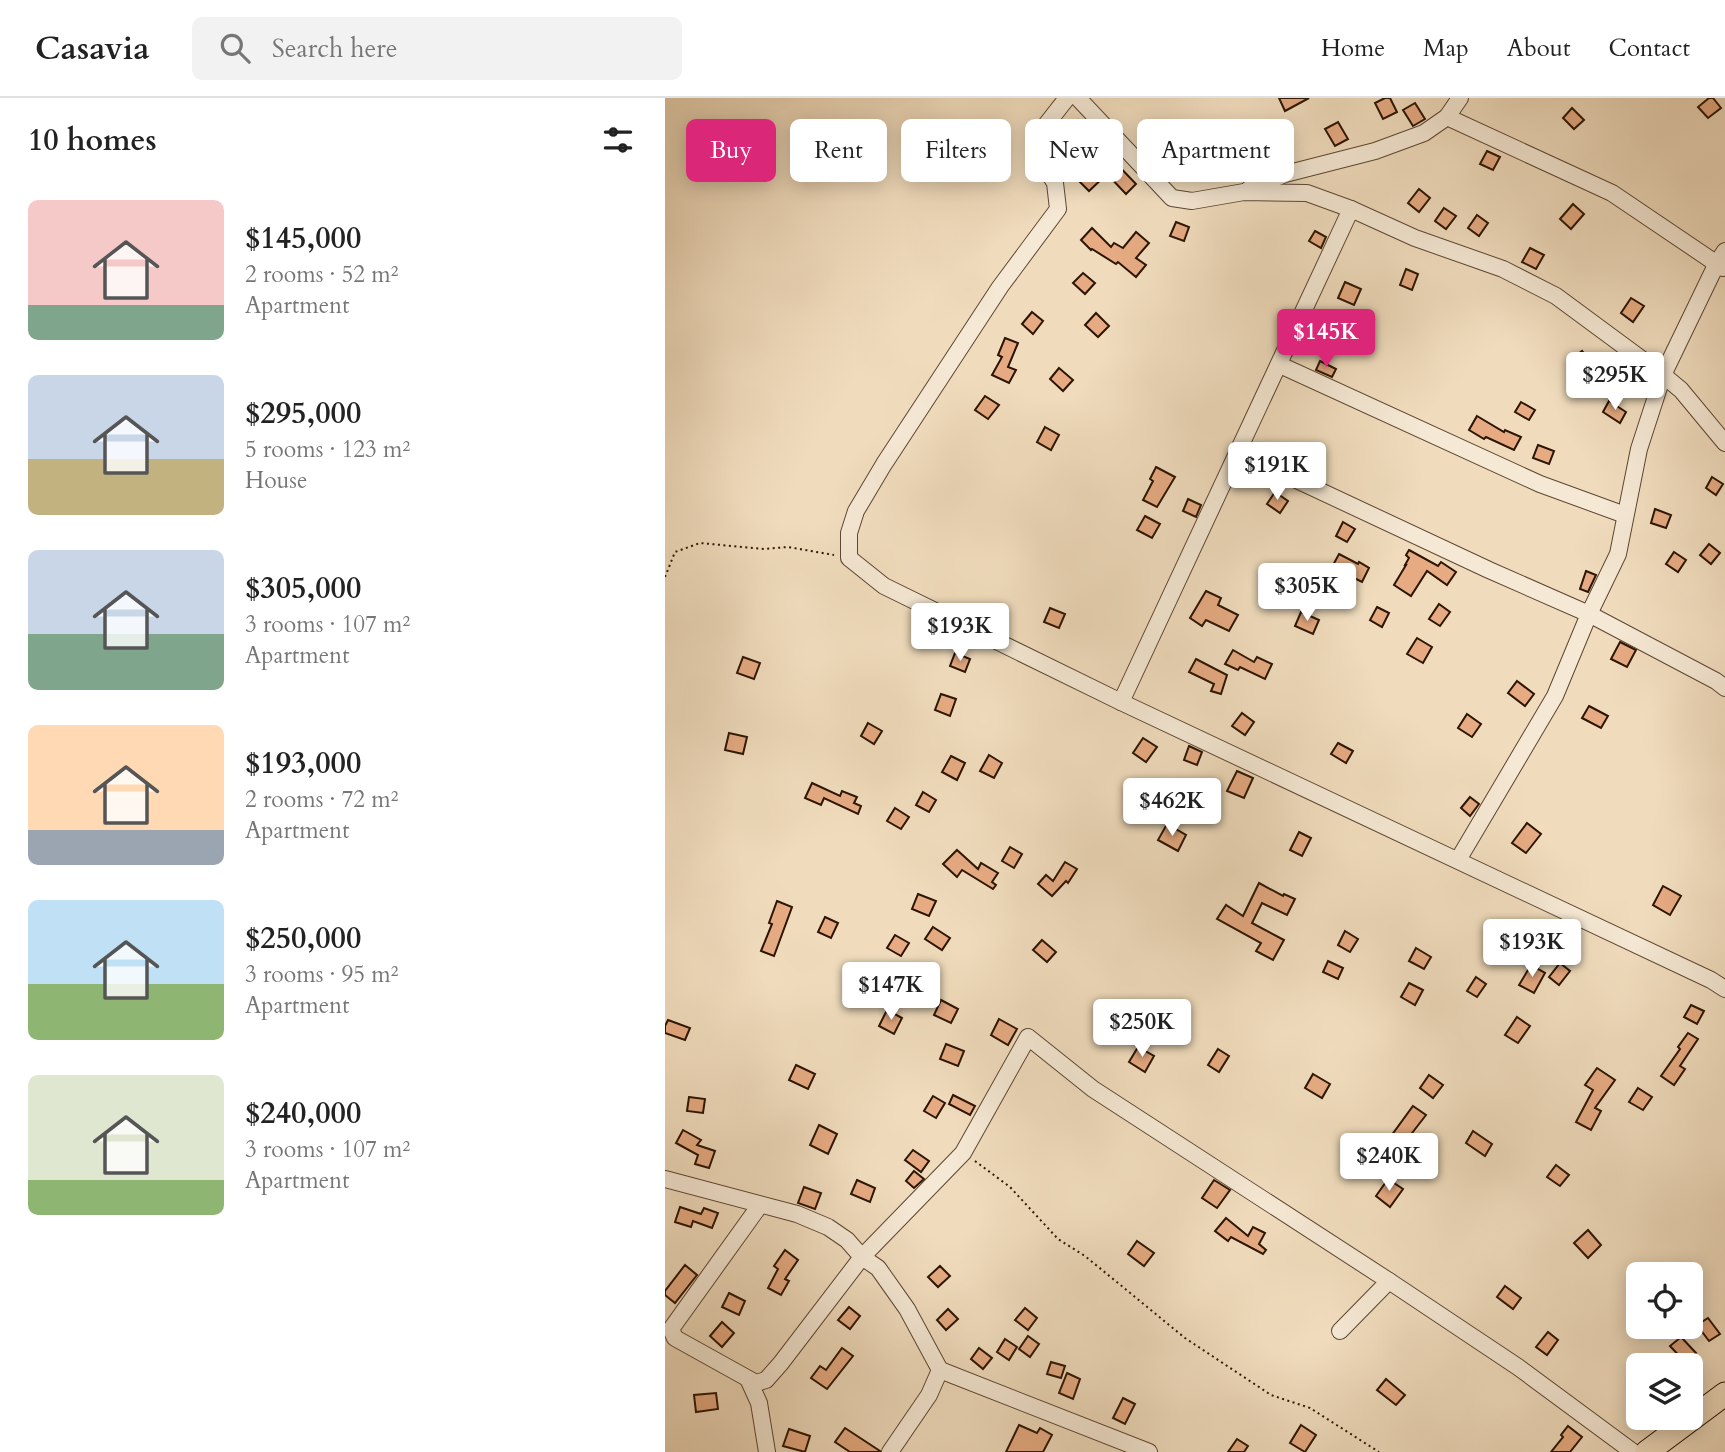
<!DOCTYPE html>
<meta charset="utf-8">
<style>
body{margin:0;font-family:Cardo,serif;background:#f2f2f2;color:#222;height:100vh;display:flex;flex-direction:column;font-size:26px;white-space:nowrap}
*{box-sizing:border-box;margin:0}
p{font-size:23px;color:#767676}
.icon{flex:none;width:38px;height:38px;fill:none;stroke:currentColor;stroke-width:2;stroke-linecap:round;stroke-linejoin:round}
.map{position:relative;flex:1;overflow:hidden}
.details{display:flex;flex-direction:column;background:#fff;width:665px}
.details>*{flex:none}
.top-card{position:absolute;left:21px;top:21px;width:665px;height:63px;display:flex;gap:14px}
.buttons{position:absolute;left:961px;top:1164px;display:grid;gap:14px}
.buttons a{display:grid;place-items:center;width:77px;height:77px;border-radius:10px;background:#fff;box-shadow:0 4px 18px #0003;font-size:35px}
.price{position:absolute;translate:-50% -60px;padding:0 16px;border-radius:7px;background:#fff;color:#222;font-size:23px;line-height:46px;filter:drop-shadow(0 2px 4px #0008)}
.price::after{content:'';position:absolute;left:50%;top:42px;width:21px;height:16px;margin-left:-10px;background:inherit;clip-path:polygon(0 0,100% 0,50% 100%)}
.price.on{background:#db2777;color:#fff}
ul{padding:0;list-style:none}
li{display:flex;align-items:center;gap:21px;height:175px;padding:0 28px}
li span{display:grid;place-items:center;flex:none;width:196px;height:140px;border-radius:10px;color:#555}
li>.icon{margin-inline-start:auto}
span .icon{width:84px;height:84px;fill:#fffc;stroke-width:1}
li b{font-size:30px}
h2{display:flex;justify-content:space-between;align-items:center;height:84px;padding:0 28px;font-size:30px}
.chip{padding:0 24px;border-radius:10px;background:#fff;box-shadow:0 4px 18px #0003;font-size:24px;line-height:63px}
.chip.on{background:#db2777;color:#fff}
header{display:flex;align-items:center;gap:42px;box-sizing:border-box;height:98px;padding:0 35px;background:#fff;border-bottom:2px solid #e0e0e0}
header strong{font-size:33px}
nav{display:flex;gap:38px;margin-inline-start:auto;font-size:24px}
.search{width:490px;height:63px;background:#f2f2f2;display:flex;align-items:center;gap:18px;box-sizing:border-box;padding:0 24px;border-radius:10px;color:#767676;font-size:26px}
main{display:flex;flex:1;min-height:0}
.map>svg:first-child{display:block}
</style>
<header>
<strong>Casavia</strong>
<div class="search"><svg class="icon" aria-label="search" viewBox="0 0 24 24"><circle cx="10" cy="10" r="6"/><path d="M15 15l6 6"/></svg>Search here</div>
<nav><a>Home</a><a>Map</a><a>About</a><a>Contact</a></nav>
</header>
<main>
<section class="details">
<h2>10 homes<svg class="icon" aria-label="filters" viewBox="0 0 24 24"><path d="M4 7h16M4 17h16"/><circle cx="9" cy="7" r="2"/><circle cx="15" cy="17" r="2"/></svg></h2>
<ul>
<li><span style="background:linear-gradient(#f6c9c9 75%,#7fa58c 0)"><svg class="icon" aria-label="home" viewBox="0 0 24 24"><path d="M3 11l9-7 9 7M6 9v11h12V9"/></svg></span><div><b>$145,000</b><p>2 rooms · 52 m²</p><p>Apartment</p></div></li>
<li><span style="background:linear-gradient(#c9d6e8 60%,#c2b280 0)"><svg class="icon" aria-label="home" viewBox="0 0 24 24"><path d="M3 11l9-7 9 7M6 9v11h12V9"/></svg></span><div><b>$295,000</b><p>5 rooms · 123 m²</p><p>House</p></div></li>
<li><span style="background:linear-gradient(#c9d6e8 60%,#7fa58c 0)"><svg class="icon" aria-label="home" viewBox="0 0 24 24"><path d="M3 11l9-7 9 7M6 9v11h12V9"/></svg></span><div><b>$305,000</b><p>3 rooms · 107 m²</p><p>Apartment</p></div></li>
<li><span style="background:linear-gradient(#ffd9b3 75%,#9aa5b1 0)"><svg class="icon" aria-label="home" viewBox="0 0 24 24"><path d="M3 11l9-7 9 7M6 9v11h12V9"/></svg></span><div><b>$193,000</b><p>2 rooms · 72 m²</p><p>Apartment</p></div></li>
<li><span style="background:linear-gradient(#bfe0f5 60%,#8fb573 0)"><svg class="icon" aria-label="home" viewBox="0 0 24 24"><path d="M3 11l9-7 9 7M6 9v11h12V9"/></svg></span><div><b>$250,000</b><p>3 rooms · 95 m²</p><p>Apartment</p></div></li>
<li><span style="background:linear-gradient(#dfe7d0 75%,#8fb573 0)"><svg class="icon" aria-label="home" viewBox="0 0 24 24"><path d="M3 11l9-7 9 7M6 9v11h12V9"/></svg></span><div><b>$240,000</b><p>3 rooms · 107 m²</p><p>Apartment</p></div></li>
</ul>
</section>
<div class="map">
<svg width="1060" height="1354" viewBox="0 0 1060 1354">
<rect width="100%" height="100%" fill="#f0dcbd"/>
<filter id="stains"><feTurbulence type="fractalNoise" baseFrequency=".00286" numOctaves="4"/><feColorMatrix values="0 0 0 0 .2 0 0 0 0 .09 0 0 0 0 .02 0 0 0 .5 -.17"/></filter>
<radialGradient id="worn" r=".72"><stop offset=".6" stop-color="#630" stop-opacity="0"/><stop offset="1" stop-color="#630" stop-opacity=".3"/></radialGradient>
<!-- building -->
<g fill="#e6ab82" stroke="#2c1403" stroke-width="2">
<path d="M614,0H644L620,13Z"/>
<path d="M720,0H725L732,14L718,21L710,5Z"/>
<path d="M1044,0H1048L1056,10L1043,20L1033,9Z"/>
<path d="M750,5L760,21L748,28L738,12Z"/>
<path d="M907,10L919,22L909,31L898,20Z"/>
<path d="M413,22L423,33L414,42L403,32Z"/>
<path d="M673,24L683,41L670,48L660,31Z"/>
<path d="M504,32L533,59L522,73L500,55L499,57L489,47Z"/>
<path d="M603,36L613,49L597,61L587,47Z"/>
<path d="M441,48L450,58L447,61L471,86L461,96L442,76L424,93L413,82L434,63L430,58Z"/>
<path d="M822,53L835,59L828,72L815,66Z"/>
<path d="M754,91L765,100L754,114L743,105Z"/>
<path d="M908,106L919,116L906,131L895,121Z"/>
<path d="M779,110L791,118L781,131L770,123Z"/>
<path d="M812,117L823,125L814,138L803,130Z"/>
<path d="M511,124L524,129L519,143L505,138Z"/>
<path d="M427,130L446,149L449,145L458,150L471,134L484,145L471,160L481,167L471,179L453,164L451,166L427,151L426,152L416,142Z"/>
<path d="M650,133L661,139L656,150L644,143Z"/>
<path d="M865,150L879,157L871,171L857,164Z"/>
<path d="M741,171L753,176L747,192L735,187Z"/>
<path d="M418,175L430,185L420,196L408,185Z"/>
<path d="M680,184L696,191L689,207L673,200Z"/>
<path d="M966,200L979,208L968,224L956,215Z"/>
<path d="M367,214L378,223L368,236L357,226Z"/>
<path d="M431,215L444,228L433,239L420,227Z"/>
<path d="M695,219L709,222L704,238L691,234Z"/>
<path d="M340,240L353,245L343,269L351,272L344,285L327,277L337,259L333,257Z"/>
<path d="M917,253L926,264L915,273L906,262Z"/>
<path d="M655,263L671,271L667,279L651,272Z"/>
<path d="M394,270L408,282L398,293L385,281Z"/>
<path d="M320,298L334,307L323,321L310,312Z"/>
<path d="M944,303L961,314L955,325L938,314Z"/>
<path d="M856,304L870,312L864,322L850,314Z"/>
<path d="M812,318L839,334L840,332L856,339L849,352L821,339L819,341L804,332Z"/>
<path d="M380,329L394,337L386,352L372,344Z"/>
<path d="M873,347L889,353L884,366L868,360Z"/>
<path d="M491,369L510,379L492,409L478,402L488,383L485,381Z"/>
<path d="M1047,379L1058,386L1051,397L1041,390Z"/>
<path d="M610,394L623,403L615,415L602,406Z"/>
<path d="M523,401L536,407L531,419L518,413Z"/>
<path d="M990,411L1006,417L1001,430L986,425Z"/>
<path d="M480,418L495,426L487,440L472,432Z"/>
<path d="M678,424L690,431L682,444L671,438Z"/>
<path d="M1044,446L1055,455L1046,466L1035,457Z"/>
<path d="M744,452L773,468L776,464L791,474L782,487L762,473L746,498L729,487L741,467H740L744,460L741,457Z"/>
<path d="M1009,454L1021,462L1013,474L1001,466Z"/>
<path d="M674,456L693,466L694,464L704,470L697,484L667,469Z"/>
<path d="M921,473L931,477L923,494L915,491Z"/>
<path d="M541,493L556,500L553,507L573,517L564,533L541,522L537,528L525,520Z"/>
<path d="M774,506L785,514L775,528L764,521Z"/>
<path d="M712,509L724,515L717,529L705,522Z"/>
<path d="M385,510L400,516L394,530L379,524Z"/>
<path d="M636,514L654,522L648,536L630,528Z"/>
<path d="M752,540L767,549L758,565L742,556Z"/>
<path d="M955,544L971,552L962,569L946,561Z"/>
<path d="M568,552L589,564L592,559L607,566L600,581L575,569L573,572L560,566Z"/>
<path d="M290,555L305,561L300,574L285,568Z"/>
<path d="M78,559L95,565L89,581L72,575Z"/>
<path d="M531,561L562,577L556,596L546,593L549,586L524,574Z"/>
<path d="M852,583L869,596L860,608L843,595Z"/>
<path d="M276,596L291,601L285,618L270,612Z"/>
<path d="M924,608L943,618L936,630L917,620Z"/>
<path d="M577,615L589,624L580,637L567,628Z"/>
<path d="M802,616L816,626L807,639L793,630Z"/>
<path d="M203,625L217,633L209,646L196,638Z"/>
<path d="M64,635L82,639L78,656L60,652Z"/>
<path d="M478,640L492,649L481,664L468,655Z"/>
<path d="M673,645L688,653L681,665L666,656Z"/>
<path d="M524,648L537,654L532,667L519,662Z"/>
<path d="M324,657L337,665L329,680L315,673Z"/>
<path d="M286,658L300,665L292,682L277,674Z"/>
<path d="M572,673L588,680L579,700L562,693Z"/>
<path d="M147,685L175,698L177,693L192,699L189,705L196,708L193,716L159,700L156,707L140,700Z"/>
<path d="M258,694L271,702L264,714L251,707Z"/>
<path d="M805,699L814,706L805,718L796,710Z"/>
<path d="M230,710L244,719L236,731L222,723Z"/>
<path d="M862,725L876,736L861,755L847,745Z"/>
<path d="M502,726L521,737L513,753L493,742Z"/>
<path d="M634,734L646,740L637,758L625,752Z"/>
<path d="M345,749L357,756L349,770L337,763Z"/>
<path d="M292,752L313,771L316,765L333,775L327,784L331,787L328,791L297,772L292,779L278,766Z"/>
<path d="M400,764L412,771L403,785L401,783L387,798L373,786L381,777L388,783Z"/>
<path d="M594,785L618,798L619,796L630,801L622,817L597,805L587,825L619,842L608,862L591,853L596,845L552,821L561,807L578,818Z"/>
<path d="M998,788L1016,798L1005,817L988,807Z"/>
<path d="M253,796L271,803L264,818L247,811Z"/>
<path d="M112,803L127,809L109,858L96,853L107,826L104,825Z"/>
<path d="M160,819L173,825L166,840L153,834Z"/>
<path d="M268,829L285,840L277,852L260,841Z"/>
<path d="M680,833L693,841L685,854L673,847Z"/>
<path d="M871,834L880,840L870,854L861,849Z"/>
<path d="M230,837L244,845L236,858L222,850Z"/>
<path d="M377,842L391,854L382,864L368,852Z"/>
<path d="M751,850L766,859L759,871L744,863Z"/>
<path d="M663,863L678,870L673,881L658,874Z"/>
<path d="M895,865L905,873L894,887L884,879Z"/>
<path d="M866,867L880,875L869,895L854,887Z"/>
<path d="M811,879L821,886L812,899L802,893Z"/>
<path d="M207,880L224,888L217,901L200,893Z"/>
<path d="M744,885L758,892L750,907L736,899Z"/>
<path d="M276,902L293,911L286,925L269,917Z"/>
<path d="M1026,907L1039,913L1032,926L1019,919Z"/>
<path d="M222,912L237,920L229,936L214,928Z"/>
<path d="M852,919L865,928L853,945L840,937Z"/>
<path d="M334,921L352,931L343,947L326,937Z"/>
<path d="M498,921L512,929L505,941L491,932Z"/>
<path d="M3,922L25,930L20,942L0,935V928Z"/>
<path d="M1023,935L1033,941L1015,968L1020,971L1009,987L996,978L1015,951L1013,949Z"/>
<path d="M281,946L299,953L293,968L275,961Z"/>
<path d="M473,949L489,958L480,974L464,964Z"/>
<path d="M553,951L564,958L554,974L543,967Z"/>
<path d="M131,967L150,976L143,991L124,982Z"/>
<path d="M932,970L950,982L930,1010L936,1013L926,1032L911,1024L928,992L920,987Z"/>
<path d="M648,976L665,986L657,1000L640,990Z"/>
<path d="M764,977L778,987L768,1000L755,990Z"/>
<path d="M973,990L987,999L978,1012L964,1004Z"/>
<path d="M288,997L310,1008L305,1017L284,1006Z"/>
<path d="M268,998L280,1005L271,1020L259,1013Z"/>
<path d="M24,999L40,1001L38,1015L22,1013Z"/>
<path d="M748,1008L761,1017L744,1039L735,1054L721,1045Z"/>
<path d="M154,1027L172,1036L163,1056L145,1047Z"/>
<path d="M18,1032L36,1042L32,1047L50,1053L44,1070L30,1066L33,1057L11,1045Z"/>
<path d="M808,1033L827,1046L820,1058L801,1045Z"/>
<path d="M248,1052L264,1063L256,1074L240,1062Z"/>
<path d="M891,1067L904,1077L895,1088L882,1079Z"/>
<path d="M249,1073L259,1081L249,1090L241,1083Z"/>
<path d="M723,1081L738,1091L725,1109L711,1098Z"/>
<path d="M192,1082L210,1090L205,1104L186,1096Z"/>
<path d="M549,1082L565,1092L552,1110L537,1100Z"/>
<path d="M139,1089L156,1095L150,1111L133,1105Z"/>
<path d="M15,1109L36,1116L39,1110L53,1115L47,1130L28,1123L26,1129L10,1124Z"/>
<path d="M561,1120L583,1138L588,1129L600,1135L594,1146L601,1152L598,1156L566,1139L563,1143L550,1133Z"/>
<path d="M923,1132L936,1147L923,1160L909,1145Z"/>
<path d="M472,1143L489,1155L479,1168L463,1156Z"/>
<path d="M120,1152L133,1162L120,1181L124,1183L116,1197L103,1190L113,1171L109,1168Z"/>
<path d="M20,1167L32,1177L10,1205L0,1197V1193Z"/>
<path d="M275,1168L285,1178L273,1189L263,1179Z"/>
<path d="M840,1188L856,1200L848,1211L832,1199Z"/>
<path d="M64,1195L80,1203L74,1217L57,1209Z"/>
<path d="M184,1209L195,1218L185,1231L173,1222Z"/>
<path d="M360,1210L372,1220L363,1232L350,1222Z"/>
<path d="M283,1211L293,1221L281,1232L272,1222Z"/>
<path d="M1043,1220L1055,1236L1044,1243L1032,1227Z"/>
<path d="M57,1224L69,1235L57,1249L45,1238Z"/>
<path d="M883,1234L893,1242L882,1257L871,1249Z"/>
<path d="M363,1238L374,1246L365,1259L354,1251Z"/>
<path d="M1016,1239L1031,1255L1020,1264L1005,1248Z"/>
<path d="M340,1241L352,1249L344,1262L332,1254Z"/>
<path d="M177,1250L188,1258L162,1291L146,1280L155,1268L161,1272Z"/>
<path d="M314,1250L327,1260L318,1271L306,1261Z"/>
<path d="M386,1264L400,1268L396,1280L382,1276Z"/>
<path d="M402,1275L415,1281L408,1301L394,1295Z"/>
<path d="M721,1281L740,1297L731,1307L712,1292Z"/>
<path d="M51,1295L53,1311L31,1314L29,1297Z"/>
<path d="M458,1300L470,1306L460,1326L448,1320Z"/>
<path d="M354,1327L372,1335L375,1330L387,1337L378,1354H341Z"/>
<path d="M636,1327L651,1337L640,1354L625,1345Z"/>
<path d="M903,1328L917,1339L905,1354H886L898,1339L896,1337Z"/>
<path d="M180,1330L215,1353V1354H185L170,1344Z"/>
<path d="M124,1331L145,1338L140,1354L118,1348Z"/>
<path d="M572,1341L583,1348L579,1354H563Z"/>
</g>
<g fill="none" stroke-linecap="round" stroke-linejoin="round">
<defs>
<g id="minor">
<path d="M402,0L373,37L371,48L374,60L390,85L393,111L335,189L219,366L191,413L184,435V460L219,488L456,604L1046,882L1060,891"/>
<path d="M413,0L507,100L527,103L579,94L642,95L686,111L750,140L838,171L891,198L998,277L1016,292L1060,345"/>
<path d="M782,19L947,95L1058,170"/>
<path d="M584,91L620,76L710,53L759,35L782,19L795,0"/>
<path d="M615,267L875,386L960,417"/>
<path d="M574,355L824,472L924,516L1051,583L1060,590"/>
<path d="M456,604L686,111"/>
<path d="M793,762L890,598L924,516L953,456L974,351L998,277L1052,165L1060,153"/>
<path d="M0,1081L132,1116L163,1129L182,1142L197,1159L213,1170L242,1211L275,1272L264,1297L225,1354"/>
<path d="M95,1107L6,1231L10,1240L91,1285L101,1282L116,1265L197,1159L298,1055L363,939L428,991L724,1183L853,1269L968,1354"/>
<path d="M675,1233L724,1183"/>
<path d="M275,1272L484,1354"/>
<path d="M84,1283L94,1305L102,1354"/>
</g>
<path id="highway" d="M982,1354L1060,1296"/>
</defs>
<!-- minor casing -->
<use href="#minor" stroke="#5d4632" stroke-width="18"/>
<!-- highway casing -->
<use href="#highway" stroke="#2c1403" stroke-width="25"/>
<!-- path -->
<g stroke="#2c1403" stroke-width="2" stroke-dasharray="2 3.5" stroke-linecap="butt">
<path d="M0,479L10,454L35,445L99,451L123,449L169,457"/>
<path d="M310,1063L345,1089L393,1141L420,1158L520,1240L606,1297L645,1310L714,1354"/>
</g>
<!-- minor -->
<use href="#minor" stroke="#f5e8d4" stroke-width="16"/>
<!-- highway -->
<use href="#highway" stroke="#f0dcbd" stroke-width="23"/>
</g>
<rect width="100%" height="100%" filter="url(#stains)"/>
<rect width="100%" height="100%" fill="url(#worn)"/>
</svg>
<div class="buttons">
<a><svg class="icon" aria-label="locate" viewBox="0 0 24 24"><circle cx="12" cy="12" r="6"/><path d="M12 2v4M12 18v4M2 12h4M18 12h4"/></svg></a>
<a><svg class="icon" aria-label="layers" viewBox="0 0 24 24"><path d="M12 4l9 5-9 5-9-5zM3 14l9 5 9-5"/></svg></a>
</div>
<b class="price on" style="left:661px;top:271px">$145K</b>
<b class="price" style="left:950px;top:314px">$295K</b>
<b class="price" style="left:612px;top:404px">$191K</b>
<b class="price" style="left:642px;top:525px">$305K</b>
<b class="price" style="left:295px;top:565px">$193K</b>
<b class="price" style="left:507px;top:740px">$462K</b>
<b class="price" style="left:867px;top:881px">$193K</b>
<b class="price" style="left:226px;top:924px">$147K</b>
<b class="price" style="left:477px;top:961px">$250K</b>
<b class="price" style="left:724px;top:1095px">$240K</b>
<div class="top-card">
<a class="chip on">Buy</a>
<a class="chip">Rent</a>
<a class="chip">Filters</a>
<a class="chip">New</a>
<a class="chip">Apartment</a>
</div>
</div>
</main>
